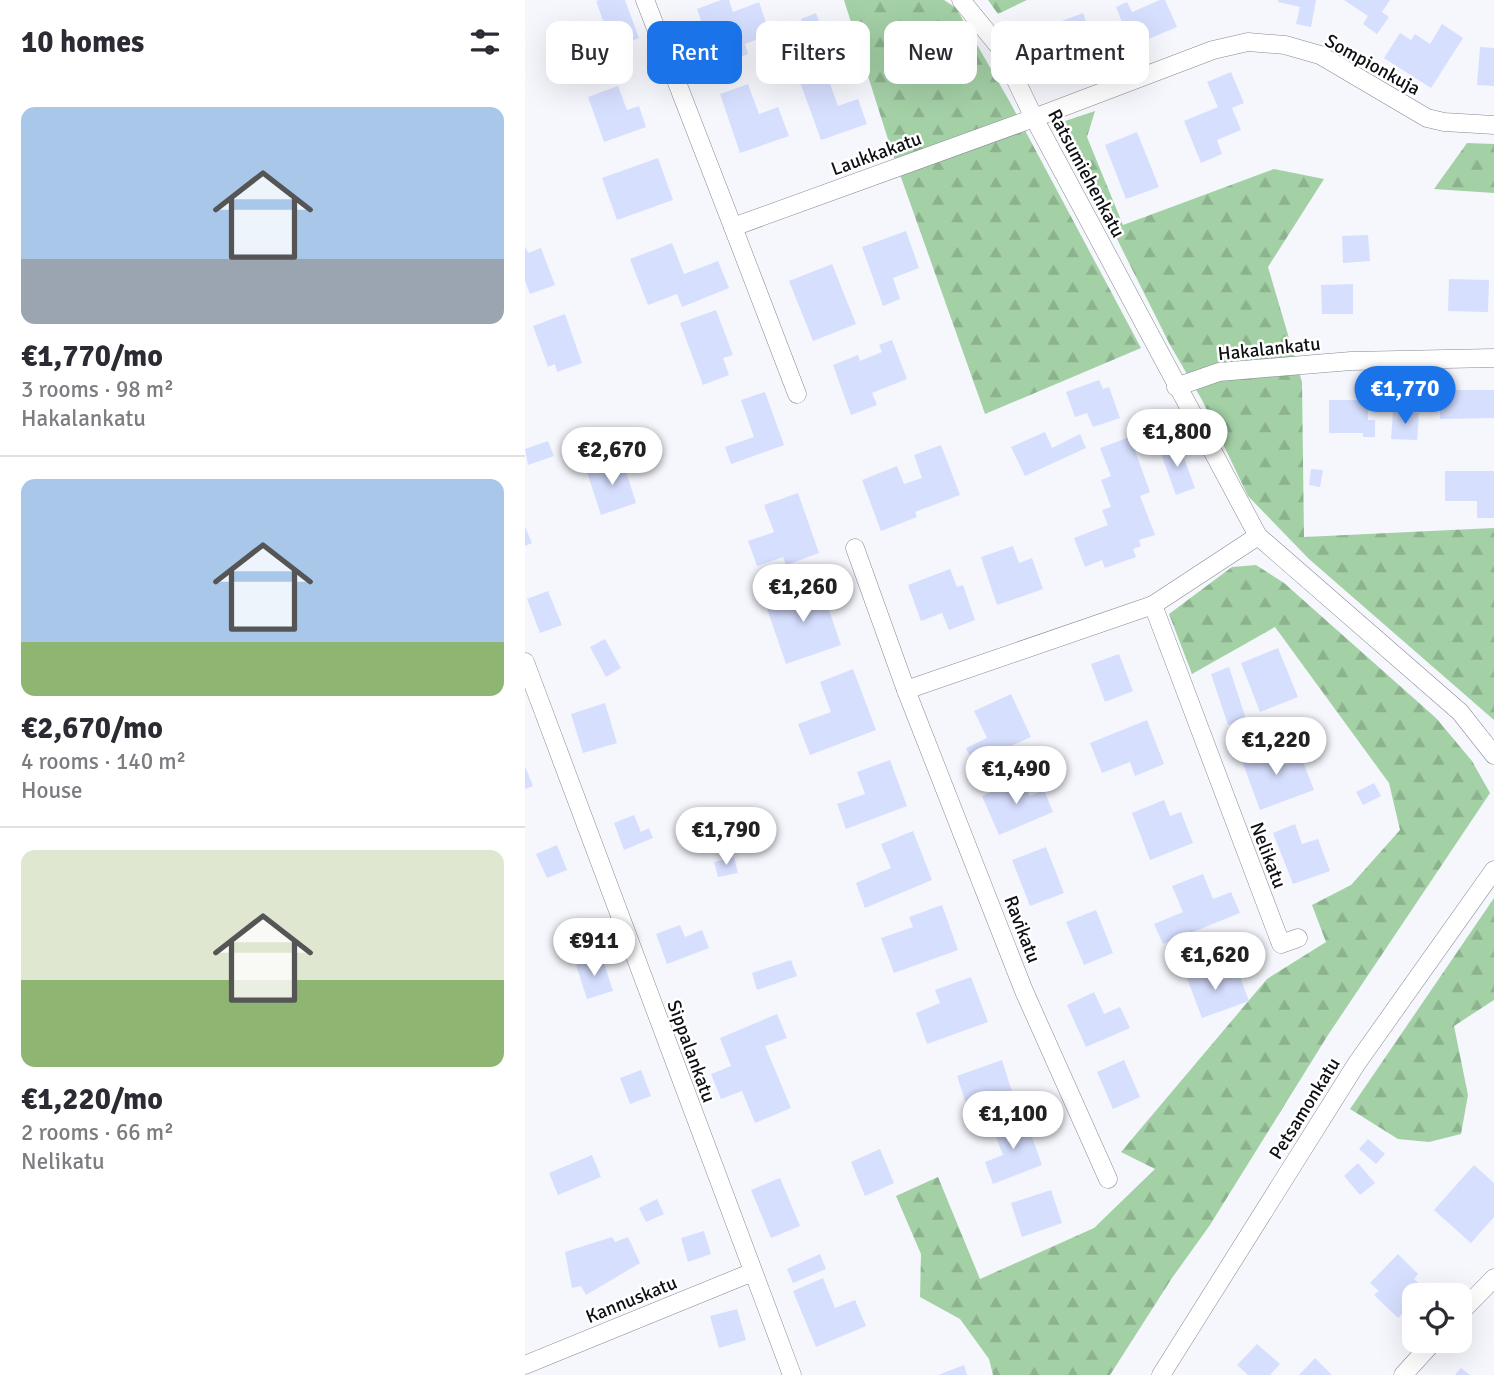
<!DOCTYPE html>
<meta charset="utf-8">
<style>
body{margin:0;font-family:Signika,sans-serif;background:#f7f7f7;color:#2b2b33;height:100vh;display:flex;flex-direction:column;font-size:26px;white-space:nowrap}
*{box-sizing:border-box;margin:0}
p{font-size:23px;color:#7c7c81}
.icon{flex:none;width:38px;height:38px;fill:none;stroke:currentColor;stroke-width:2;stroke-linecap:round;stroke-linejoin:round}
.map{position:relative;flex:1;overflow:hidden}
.side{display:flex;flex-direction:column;background:#fff;width:525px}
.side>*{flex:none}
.top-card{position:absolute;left:21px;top:21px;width:665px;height:63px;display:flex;gap:14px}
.fabs{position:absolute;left:877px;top:1283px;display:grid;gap:14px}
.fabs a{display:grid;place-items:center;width:70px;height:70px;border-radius:14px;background:#fff;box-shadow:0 7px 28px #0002;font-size:35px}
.price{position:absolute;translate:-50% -60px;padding:0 16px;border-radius:24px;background:#fff;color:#222;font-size:23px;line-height:46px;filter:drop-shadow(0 2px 4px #0008)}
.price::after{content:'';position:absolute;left:50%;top:42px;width:21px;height:16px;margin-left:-10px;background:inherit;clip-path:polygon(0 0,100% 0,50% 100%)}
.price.current{background:#1a73e8;color:#fff}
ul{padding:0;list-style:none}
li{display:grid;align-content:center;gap:14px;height:371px;padding:0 21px}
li+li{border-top:2px solid #e1e1e2}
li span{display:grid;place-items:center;height:217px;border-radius:14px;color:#555}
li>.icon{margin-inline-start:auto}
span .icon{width:126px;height:126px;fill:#fffc;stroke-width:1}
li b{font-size:30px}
h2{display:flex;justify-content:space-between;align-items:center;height:84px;padding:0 21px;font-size:30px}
.chip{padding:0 24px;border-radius:14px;background:#fff;box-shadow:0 7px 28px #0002;font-size:24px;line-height:63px}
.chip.current{background:#1a73e8;color:#fff}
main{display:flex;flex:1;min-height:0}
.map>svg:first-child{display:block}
</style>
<main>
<section class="side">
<h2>10 homes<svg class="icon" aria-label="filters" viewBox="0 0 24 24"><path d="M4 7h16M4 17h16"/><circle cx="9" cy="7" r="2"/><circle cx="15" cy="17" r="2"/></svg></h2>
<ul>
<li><span style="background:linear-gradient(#a9c7e8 70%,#9aa5b1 0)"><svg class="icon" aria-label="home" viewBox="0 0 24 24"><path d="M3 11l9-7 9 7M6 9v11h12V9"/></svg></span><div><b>€1,770/mo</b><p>3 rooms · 98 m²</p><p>Hakalankatu</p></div></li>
<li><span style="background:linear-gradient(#a9c7e8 75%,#8fb573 0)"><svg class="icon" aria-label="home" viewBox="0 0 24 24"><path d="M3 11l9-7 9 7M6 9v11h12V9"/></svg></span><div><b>€2,670/mo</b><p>4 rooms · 140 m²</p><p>House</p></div></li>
<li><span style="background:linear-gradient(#dfe7d0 60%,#8fb573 0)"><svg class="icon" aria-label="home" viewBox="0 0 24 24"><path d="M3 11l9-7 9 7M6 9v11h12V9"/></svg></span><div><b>€1,220/mo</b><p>2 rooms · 66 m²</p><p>Nelikatu</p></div></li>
</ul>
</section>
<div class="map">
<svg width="969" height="1375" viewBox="0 0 969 1375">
<defs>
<pattern id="forest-firs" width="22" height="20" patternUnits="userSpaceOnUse" patternTransform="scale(1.75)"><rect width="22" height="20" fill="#a4d0a6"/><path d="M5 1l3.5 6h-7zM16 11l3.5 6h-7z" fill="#8cb28e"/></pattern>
</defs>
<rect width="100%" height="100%" fill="#f5f7fd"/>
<!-- forest -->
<g fill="url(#forest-firs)">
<path d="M319,0H419L431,8L486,104L616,348L460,414L367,152Z"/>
<path d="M463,0H502L473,14Z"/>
<path d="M570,111L562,137L598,225L749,169L799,179L743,267L777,382L779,537L969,528V720L784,559L723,496L677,400L644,343L534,123Z"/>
<path d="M942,143L969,144V193L909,189Z"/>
<path d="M731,565L759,583L911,718L947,761L965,793L803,1035L685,1225L647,1278L585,1375H468L464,1359L435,1319L395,1297L396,1254L371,1196L413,1177L455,1279L569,1228L630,1169L596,1152L742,979L801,942L787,905L826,885L875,830L864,783L750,627L667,674L644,614L707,567Z"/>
<path d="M969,898V1000L929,1026L943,1095L936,1134L904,1142L873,1139L825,1109Z"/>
</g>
<!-- building -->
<g fill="#d7dfff">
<path d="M75,0H100L114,38L80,52L51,79L33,64L58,31L79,23L71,1Z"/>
<path d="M196,0H204L208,12L234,2L245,34L220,44L223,54L192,65L172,9Z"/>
<path d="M635,0H640L652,27L607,46L591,7L602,2L607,12Z"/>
<path d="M753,0H791L786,27L771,24L775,7L753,2Z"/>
<path d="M819,0H865L857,12L864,17L852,34L838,24L843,16Z"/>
<path d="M291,13L297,30L282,36L276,19Z"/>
<path d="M558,13L568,41L524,57L513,30Z"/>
<path d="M917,24L938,38L906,88L859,58L875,33L886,40L890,34L905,44Z"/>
<path d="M315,45L321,59L302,66L297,52Z"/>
<path d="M955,47L969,48V86L952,85Z"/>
<path d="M706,72L719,103L707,108L716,130L692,140L697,154L676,163L659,121L693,107L682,82Z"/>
<path d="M301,73L313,106L333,99L342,124L296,140L275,82Z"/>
<path d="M223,84L234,114L253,107L264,136L215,153L195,94Z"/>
<path d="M93,86L102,110L114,106L121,127L79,142L63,97Z"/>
<path d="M612,132L634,187L601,199L580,145Z"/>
<path d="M133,158L148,200L92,220L77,178Z"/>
<path d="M381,231L394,268L368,278L375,299L358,306L337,247Z"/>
<path d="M843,235L845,261L818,263L817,236Z"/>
<path d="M147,243L159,274L193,261L204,288L157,307L152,294L123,305L105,259Z"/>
<path d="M0,246L3,253L16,248L30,285L5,294L0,281Z"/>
<path d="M307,264L331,324L288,341L264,281Z"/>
<path d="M924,279L964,280L963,312L923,311Z"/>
<path d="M828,284V314H797L796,285Z"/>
<path d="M191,310L208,355L198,358L204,375L178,385L155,323Z"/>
<path d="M40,314L57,363L32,372L30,364L23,367L8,326Z"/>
<path d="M367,340L382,379L347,393L352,405L326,415L308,365L333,355L335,361L357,352L354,345Z"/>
<path d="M574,380L578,389L584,387L595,418L568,427L562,413L550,417L541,392Z"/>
<path d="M915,390H969V418L915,419Z"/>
<path d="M240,392L259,445L206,464L200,447L229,437L216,400Z"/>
<path d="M804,400H843V420H850V437H838V433H804Z"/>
<path d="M868,412L894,413L892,440L866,439Z"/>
<path d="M520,432L527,448L555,434L561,448L500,476L486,447Z"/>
<path d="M605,437L625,492L615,496L630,535L614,540L616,546L608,549L611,557L580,568L577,560L560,567L549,538L583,525L577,510L586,507L576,480L586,476L575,448Z"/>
<path d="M23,441L29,456L3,465L0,449Z"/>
<path d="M654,444L670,488L651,495L635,451Z"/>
<path d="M416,445L435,495L390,512L392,517L356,531L337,480L372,466L379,484L397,478L389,455Z"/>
<path d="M97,459L111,503L76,515L62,472Z"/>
<path d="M786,469L798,470L795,487L784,485Z"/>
<path d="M920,471H969V518H952V501H920Z"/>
<path d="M273,493L294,553L261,565L258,557L232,566L223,541L249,532L239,505Z"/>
<path d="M0,527L7,543L0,546Z"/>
<path d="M488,546L494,563L507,558L518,589L472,605L456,557Z"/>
<path d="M425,569L432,587L438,585L450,620L424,630L417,613L396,621L383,585Z"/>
<path d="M295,584L316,645L261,664L240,603Z"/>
<path d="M23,591L37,625L15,633L2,599Z"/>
<path d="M80,639L96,668L81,677L65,647Z"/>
<path d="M753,648L773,697L735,712L716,663Z"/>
<path d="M594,654L608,691L580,702L566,664Z"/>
<path d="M704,667L721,719L703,725L686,674Z"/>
<path d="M328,669L351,730L285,755L273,724L306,712L295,682Z"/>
<path d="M486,694L506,737L448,763L441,748L462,738L449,711Z"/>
<path d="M80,703L92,743L58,753L46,714Z"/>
<path d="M622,720L639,764L610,776L605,762L577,773L565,743Z"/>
<path d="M752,745L760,765L777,759L789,790L735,810L716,758Z"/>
<path d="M365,760L382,806L321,829L312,804L340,794L332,772Z"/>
<path d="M0,766L8,786L0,789Z"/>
<path d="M497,779L505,796L519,790L528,812L474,835L457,796Z"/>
<path d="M849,783L856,796L838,805L831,792Z"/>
<path d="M639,800L645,816L656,812L668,843L625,860L607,813Z"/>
<path d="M109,815L116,832L124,828L128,838L99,850L89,823Z"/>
<path d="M770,824L777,844L793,839L805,871L768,884L748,833Z"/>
<path d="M388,831L407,880L340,908L331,883L366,868L356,844Z"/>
<path d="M32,845L42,870L22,878L11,854Z"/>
<path d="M521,847L539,893L505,906L487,860Z"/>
<path d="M209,857L213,873L193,877L189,862Z"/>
<path d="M678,874L688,899L706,892L715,913L638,944L629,924L658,912L647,886Z"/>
<path d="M417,905L433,950L369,973L356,938L388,927L384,917Z"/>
<path d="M571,910L588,953L559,965L541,922Z"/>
<path d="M155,925L160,937L177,930L184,948L142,964L131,934Z"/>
<path d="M77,957L88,991L62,999L51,965Z"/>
<path d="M266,960L272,976L232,990L227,973Z"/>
<path d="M683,965L690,983L714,974L724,1001L677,1018L660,973Z"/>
<path d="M446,977L463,1022L402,1044L391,1013L415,1003L410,990Z"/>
<path d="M569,992L579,1014L595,1007L605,1028L561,1047L542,1005Z"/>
<path d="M252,1014L262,1038L240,1046L266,1108L230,1123L217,1091L196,1099L186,1074L206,1066L195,1038Z"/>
<path d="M477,1060L488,1095L443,1110L432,1076Z"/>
<path d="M599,1060L615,1097L588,1109L572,1072Z"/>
<path d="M116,1070L126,1096L105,1104L95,1078Z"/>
<path d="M499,1115L517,1165L468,1184L460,1162L478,1155L467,1127Z"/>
<path d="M843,1139L860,1154L851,1164L834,1149Z"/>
<path d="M355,1149L369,1183L340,1196L326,1162Z"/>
<path d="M67,1155L76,1177L33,1195L24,1173Z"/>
<path d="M833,1163L850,1183L835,1195L819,1176Z"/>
<path d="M949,1165L969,1183V1217L946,1243L909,1210Z"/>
<path d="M255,1178L275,1226L246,1238L226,1190Z"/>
<path d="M526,1190L537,1223L497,1237L486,1203Z"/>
<path d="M132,1199L139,1214L121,1222L114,1208Z"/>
<path d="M179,1231L186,1254L163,1262L156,1238Z"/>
<path d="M87,1237L90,1242L103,1237L115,1263L61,1295L56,1286L47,1288L40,1252Z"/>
<path d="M295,1254L301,1269L268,1283L262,1269Z"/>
<path d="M873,1254L893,1274L889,1279L901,1290L896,1295H889V1302L873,1318L849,1295L854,1291L845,1283Z"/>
<path d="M298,1278L310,1308L330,1300L341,1326L291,1347L268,1291Z"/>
<path d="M212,1309L221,1340L194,1348L185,1316Z"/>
<path d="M732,1344L755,1364L745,1375H723L712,1365Z"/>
<path d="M790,1358L807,1375H774Z"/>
<path d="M439,1365L442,1375H413Z"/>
<path d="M936,1368L945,1375H930Z"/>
</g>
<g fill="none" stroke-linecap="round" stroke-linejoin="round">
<defs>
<g id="minor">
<path d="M120,0L208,227"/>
<path d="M436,0L476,49L509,118L733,536L935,712L969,755"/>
<path d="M651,387L694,372L826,361L969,358"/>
<path d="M272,394L208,227L509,118L688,50L723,42L760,45L795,55L902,118L919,122L969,125"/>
<path d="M330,548L381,690L499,991L583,1179"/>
<path d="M628,605L756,944L773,938"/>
<path d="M0,662L267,1375"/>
<path d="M381,690L628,605L733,536"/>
<path d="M934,1314L969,1278"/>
<path d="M0,1365L228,1272"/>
<path d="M636,1375L832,1063L969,870"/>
<path d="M878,1375L910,1340"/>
</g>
</defs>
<!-- minor casing -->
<use href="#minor" stroke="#878993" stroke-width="19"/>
<!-- minor -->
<use href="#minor" stroke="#fff" stroke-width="18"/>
</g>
<g text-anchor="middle" stroke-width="5" stroke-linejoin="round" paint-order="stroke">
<!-- street labels -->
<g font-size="19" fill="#0f1013" stroke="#fff">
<text transform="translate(848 64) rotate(29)" y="7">Sompionkuja</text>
<text transform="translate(351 153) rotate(-20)" y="7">Laukkakatu</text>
<text transform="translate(562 173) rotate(62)" y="7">Ratsumiehenkatu</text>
<text transform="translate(744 348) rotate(-6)" y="7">Hakalankatu</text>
<text transform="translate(744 855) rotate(69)" y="7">Nelikatu</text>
<text transform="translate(498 929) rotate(69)" y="7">Ravikatu</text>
<text transform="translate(167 1051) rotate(70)" y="7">Sippalankatu</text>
<text transform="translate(779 1108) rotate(-58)" y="7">Petsamonkatu</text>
<text transform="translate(106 1299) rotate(-22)" y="7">Kannuskatu</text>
</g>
</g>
</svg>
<div class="fabs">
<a><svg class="icon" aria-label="locate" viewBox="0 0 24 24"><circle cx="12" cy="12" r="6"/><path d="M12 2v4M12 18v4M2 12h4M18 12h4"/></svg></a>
</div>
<b class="price current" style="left:880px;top:426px">€1,770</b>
<b class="price" style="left:652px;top:469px">€1,800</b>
<b class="price" style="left:87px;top:487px">€2,670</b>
<b class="price" style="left:278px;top:624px">€1,260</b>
<b class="price" style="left:751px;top:777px">€1,220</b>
<b class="price" style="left:491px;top:806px">€1,490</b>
<b class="price" style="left:201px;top:867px">€1,790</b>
<b class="price" style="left:69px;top:978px">€911</b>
<b class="price" style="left:690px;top:992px">€1,620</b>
<b class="price" style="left:488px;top:1151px">€1,100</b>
<div class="top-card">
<a class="chip">Buy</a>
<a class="chip current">Rent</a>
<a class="chip">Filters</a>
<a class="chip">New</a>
<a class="chip">Apartment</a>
</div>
</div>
</main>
